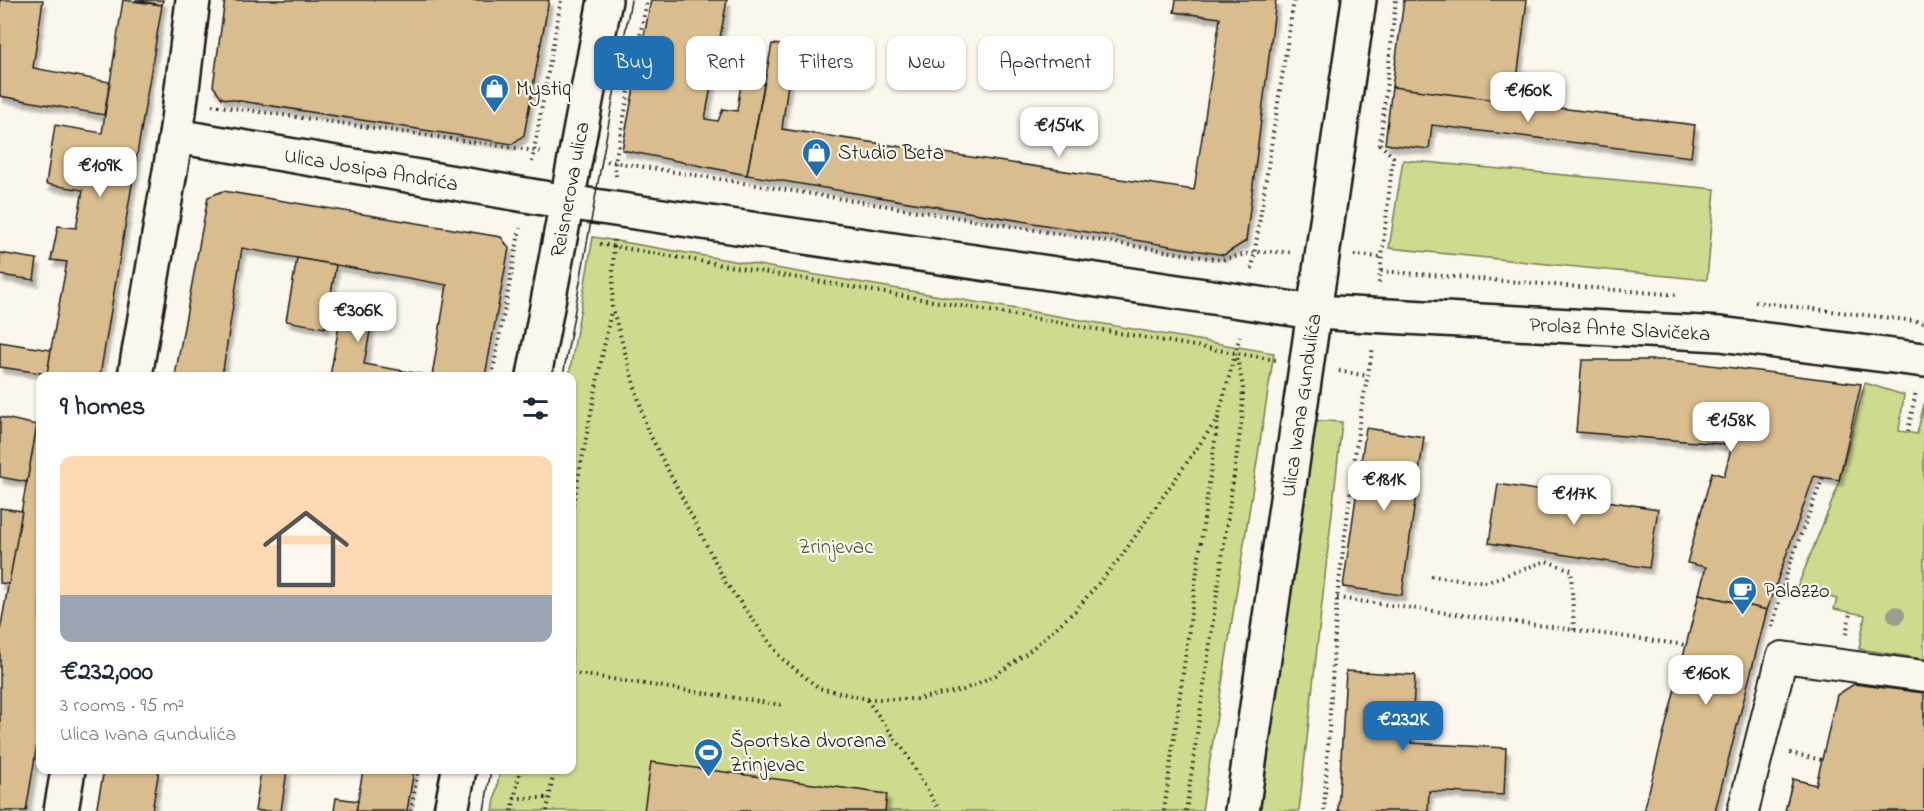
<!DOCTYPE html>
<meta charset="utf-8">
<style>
body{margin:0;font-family:"Indie Flower",sans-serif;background:#f6f6f7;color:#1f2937;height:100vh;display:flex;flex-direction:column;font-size:22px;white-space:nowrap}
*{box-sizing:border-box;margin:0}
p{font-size:20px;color:#747a83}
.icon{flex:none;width:33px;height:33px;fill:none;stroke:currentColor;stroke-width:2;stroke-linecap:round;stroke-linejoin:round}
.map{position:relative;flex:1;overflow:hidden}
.drawer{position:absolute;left:36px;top:372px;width:540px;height:402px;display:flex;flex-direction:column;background:#fff;border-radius:12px;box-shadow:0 2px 4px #0004}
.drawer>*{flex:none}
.hud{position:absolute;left:594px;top:36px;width:570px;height:54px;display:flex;gap:12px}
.price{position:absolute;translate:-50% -51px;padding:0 14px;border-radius:12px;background:#fff;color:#222;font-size:20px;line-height:39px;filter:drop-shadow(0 2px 3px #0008)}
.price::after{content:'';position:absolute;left:50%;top:36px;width:18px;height:14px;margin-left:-9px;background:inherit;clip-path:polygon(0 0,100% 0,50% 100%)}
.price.selected{background:#1f6fb2;color:#fff}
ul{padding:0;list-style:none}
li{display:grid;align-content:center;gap:12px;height:318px;padding:0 24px}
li+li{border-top:2px solid #e0e1e3}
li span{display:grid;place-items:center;height:186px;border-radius:12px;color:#555}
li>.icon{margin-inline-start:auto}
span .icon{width:108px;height:108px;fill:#fffc;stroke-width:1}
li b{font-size:26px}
h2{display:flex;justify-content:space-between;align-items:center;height:72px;padding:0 24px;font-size:26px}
.pill{padding:0 21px;border-radius:12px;background:#fff;box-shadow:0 2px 4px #0004;font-size:21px;line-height:54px}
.pill.selected{background:#1f6fb2;color:#fff}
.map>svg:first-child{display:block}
</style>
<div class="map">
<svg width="1924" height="811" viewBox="0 0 1924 811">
<defs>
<filter id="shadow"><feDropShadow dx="3.5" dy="6" stdDeviation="1.5" flood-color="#0004"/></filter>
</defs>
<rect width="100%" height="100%" fill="#fbf7ec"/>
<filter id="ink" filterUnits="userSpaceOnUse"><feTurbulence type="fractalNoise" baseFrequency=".0167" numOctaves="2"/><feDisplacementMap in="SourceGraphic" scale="12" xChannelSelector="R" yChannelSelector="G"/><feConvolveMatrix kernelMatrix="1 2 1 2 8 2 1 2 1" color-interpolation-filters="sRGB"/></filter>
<g filter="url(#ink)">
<!-- green -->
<g fill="#cedb8e" stroke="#757c55" stroke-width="1.5">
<path d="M1403,160L1715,189L1707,280L1389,248Z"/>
<path d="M593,237L1274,353L1202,811H493L500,770H572V376H569Z"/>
<path d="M1865,383L1904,395L1899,431L1917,434L1924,404V659L1859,649L1865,615L1834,609L1837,599L1797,588L1837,489Z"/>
<path d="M1308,420L1342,422L1299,811H1252Z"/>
</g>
<!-- building -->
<g fill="#dabd8e" stroke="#1c1c1c" stroke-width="1.5" filter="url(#shadow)">
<path d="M0,0H43L33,68L110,82L104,115L0,96Z"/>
<path d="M123,0L162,5L100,376H46L67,262L51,260L58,226L76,228L83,190L46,184L55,125L102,133Z"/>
<path d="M135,0H163L162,5Z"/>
<path d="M225,0H549L524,135L512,144L222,98L213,86Z"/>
<path d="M651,0H727L705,119L718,121L723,109L737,111L741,83L764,84L747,175L622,150Z"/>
<path d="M1176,0H1276L1246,241L1224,255L747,175L772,44L793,46L782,129L1194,190L1220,18L1174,12Z"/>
<path d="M1404,0H1527L1514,103L1392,87Z"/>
<path d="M1392,87L1695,125L1691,157L1432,125L1429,149L1385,144Z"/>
<path d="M223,191L501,237L509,248L485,376H432L447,285L242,248L222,376H175L208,197Z"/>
<path d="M0,253L37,259L34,280L0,275Z"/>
<path d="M297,258L336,265L325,328L286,321Z"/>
<path d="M344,298L375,304L364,364L432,376H330Z"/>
<path d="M0,342L51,350L47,374L0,367Z"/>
<path d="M1582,360H1670L1861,384L1839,480L1814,476L1767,610L1699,594L1706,567L1687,563L1712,472L1724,476L1732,445L1576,432Z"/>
<path d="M40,407V727L26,811H0V631Z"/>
<path d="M0,417L37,425L27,482L0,477Z"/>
<path d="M1366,428L1424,437L1402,595L1343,587Z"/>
<path d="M1498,484L1658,509L1649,568L1489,543Z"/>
<path d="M0,508L22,511L9,584L0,583Z"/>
<path d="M1699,594L1767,610L1715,811H1644Z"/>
<path d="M1346,671L1415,675L1411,743L1506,748L1504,795L1429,791L1428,811H1338Z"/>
<path d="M1854,684L1924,693V811H1785L1793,779L1816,785L1837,695Z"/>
<path d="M651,762L887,794L885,811H644Z"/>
<path d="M104,770H159L152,811H96Z"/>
<path d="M261,770H287L281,811H255Z"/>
<path d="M363,770H414L407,811H356Z"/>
<path d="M336,798L358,801L356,811H334Z"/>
</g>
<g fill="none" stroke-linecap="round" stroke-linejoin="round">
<defs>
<path id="pedestrian" d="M1743,811L1782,657L1924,676"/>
<g id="minor">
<path id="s1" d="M176,136L567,202L1314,312L1720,334L1924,360"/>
<path d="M135,376L176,136L193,0"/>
<path id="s2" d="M534,376L605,0"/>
<path d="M61,811L68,770"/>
<path d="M451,811L459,770"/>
</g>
<g id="secondary">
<path id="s3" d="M1242,811L1359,0"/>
</g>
</defs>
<!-- pedestrian casing -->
<use href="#pedestrian" stroke="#1c1c1c" stroke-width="34"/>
<!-- minor casing -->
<use href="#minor" stroke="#1c1c1c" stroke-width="38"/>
<!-- secondary casing -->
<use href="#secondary" stroke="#1c1c1c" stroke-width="38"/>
<!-- path -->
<g stroke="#1c1c1c" stroke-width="4" stroke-dasharray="1.5 4.5" stroke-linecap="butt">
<path d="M212,105L543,152"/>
<path d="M607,161L1221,260L1255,252H1290"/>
<path d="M532,162L561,0"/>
<path d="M616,176L615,162L647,0"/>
<path d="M614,240L612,307L647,429L726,583L781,658L819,688L867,699H916L963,690L996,675L1027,653L1075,611L1120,558L1218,418"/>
<path d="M600,244L1276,360"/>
<path d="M1354,255L1382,257"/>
<path d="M1252,269L1294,0"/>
<path d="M1381,271L1679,295"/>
<path d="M1379,283L1393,157L1380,144L1396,0"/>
<path d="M1755,302L1924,322"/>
<path d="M1339,371L1368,376"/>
<path d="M492,376L520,228"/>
<path d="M1908,431L1916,391"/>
<path d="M572,510L611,311"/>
<path d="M1431,576L1487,582L1546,561L1571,570L1574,631"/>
<path d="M1337,598L1686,645"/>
<path d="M1772,627L1790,563L1823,477"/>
<path d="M1846,634L1850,614"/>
<path d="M572,673L782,705"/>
<path d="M867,700L905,752L940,811"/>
<path d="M1790,753L1822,760"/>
<path d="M514,798H549"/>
<path d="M411,811L418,770"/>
<path d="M512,811L520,770"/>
<path d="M547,811L554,770"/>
<path d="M1164,811L1218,418L1240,335"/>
<path d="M1186,811L1242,418L1243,387L1236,353"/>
<path d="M1324,811L1337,598L1360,417L1373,347"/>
</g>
<!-- pedestrian -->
<use href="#pedestrian" stroke="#fbf7ec" stroke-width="30"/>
<!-- minor -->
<use href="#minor" stroke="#fbf7ec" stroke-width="33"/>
<!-- secondary -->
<use href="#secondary" stroke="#fbf7ec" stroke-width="33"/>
<!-- tram -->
<g stroke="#1c1c1c" stroke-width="1.5">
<path d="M563,376L631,0"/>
<path d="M484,811L491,770"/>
</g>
</g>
<!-- trees -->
<circle fill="#9e9e8c" cx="1896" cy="615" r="9"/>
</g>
<!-- icons -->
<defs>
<symbol id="shop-pin" viewBox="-11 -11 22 30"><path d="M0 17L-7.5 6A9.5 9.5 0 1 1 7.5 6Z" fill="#1f6fb2" stroke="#fbf7ec"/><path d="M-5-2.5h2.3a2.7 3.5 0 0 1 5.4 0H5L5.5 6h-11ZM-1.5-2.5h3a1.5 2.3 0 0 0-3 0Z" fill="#fff"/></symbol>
<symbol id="cafe-pin" viewBox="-11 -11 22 30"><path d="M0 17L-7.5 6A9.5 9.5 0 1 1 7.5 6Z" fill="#1f6fb2" stroke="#fbf7ec"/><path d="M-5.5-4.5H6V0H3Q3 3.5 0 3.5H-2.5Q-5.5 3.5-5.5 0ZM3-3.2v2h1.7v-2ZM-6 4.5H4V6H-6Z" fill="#fff"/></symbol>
<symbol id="stadium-pin" viewBox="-11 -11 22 30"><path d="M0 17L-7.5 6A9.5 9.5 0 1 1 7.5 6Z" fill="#1f6fb2" stroke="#fbf7ec"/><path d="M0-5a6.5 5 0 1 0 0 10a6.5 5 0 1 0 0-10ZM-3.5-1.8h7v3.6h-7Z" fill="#fff"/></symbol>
</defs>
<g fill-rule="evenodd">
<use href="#shop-pin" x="478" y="72" width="33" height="45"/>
<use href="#shop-pin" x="800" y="136" width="33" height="45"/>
<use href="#cafe-pin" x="1726" y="574" width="33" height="45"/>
<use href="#stadium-pin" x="692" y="736" width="33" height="45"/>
</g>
<g text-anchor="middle" stroke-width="4.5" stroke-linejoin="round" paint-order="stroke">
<!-- poi labels -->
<g font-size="21" fill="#1c1c1c" stroke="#fbf7ec" text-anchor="start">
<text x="516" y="95">Mystiq</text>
<text x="838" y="159">Studio Beta</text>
<text x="1764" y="597">Palazzo</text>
<text x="730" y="747">Športska dvorana<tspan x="730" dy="24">Zrinjevac</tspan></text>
</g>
<!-- street labels -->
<g font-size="21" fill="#1c1c1c" stroke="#fbf7ec">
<text dy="7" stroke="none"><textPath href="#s1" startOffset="198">Ulica Josipa Andrića</textPath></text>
<text dy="7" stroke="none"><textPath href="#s2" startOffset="190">Reisnerova ulica</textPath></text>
<text dy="7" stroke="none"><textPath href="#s1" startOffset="1458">Prolaz Ante Slavičeka</textPath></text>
<text dy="7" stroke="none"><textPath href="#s3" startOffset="410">Ulica Ivana Gundulića</textPath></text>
</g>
<!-- park labels -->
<g font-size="21" fill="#51553e" stroke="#fbf7ec">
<text x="836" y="553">Zrinjevac</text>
</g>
</g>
</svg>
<b class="price" style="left:1528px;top:123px">€160K</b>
<b class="price" style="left:1059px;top:158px">€154K</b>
<b class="price" style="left:100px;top:198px">€109K</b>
<b class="price" style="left:358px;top:343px">€306K</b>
<b class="price" style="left:1731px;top:453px">€158K</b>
<b class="price" style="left:1384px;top:512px">€181K</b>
<b class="price" style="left:1574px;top:526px">€117K</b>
<b class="price" style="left:1706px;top:706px">€160K</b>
<b class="price selected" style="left:1403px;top:752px">€232K</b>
<div class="hud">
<a class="pill selected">Buy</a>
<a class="pill">Rent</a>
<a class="pill">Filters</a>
<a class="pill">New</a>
<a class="pill">Apartment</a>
</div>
<section class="drawer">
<h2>9 homes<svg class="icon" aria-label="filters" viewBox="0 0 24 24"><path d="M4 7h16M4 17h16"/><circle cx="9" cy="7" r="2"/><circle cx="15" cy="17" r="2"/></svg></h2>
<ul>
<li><span style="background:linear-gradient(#ffd9b3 75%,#9aa5b1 0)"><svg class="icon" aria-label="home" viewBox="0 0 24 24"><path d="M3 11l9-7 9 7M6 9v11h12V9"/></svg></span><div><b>€232,000</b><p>3 rooms · 95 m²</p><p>Ulica Ivana Gundulića</p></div></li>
</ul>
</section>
</div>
